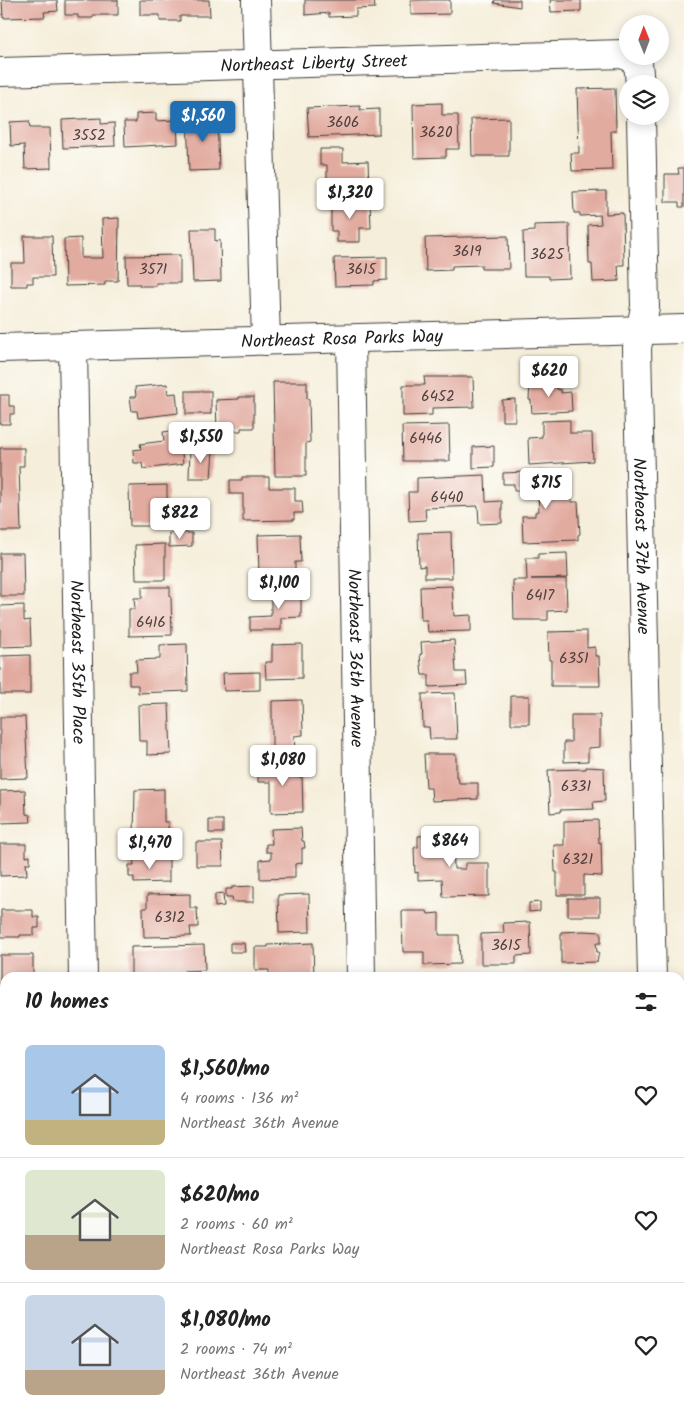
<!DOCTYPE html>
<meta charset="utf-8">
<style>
body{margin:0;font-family:Kalam,sans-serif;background:#f2f2f2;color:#222;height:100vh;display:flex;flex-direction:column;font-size:19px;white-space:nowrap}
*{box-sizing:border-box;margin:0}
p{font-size:16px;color:#767676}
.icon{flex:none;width:28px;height:28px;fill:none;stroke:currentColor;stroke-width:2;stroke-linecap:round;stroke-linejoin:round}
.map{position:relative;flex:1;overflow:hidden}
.sheet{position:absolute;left:0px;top:972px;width:685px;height:446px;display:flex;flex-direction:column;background:#fff;border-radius:15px 15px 0 0;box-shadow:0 2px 12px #0003}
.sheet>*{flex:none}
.needle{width:32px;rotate:359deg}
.controls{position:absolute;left:619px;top:15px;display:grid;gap:10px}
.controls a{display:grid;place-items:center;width:50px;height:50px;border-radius:50%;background:#fff;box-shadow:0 2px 12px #0003;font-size:25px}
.price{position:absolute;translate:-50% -42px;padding:0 11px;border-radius:5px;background:#fff;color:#222;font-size:16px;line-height:32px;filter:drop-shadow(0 1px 2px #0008)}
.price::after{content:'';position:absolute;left:50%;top:30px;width:15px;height:11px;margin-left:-8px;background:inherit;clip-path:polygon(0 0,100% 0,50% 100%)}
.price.current{background:#1f6fb2;color:#fff}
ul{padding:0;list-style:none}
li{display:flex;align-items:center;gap:15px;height:125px;padding:0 25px}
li+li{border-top:1px solid #e0e0e0}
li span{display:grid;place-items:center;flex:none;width:140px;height:100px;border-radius:8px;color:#555}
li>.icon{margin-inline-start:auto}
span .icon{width:60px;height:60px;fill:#fffc;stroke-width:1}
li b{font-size:21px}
h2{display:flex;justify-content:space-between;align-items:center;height:60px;padding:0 25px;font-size:21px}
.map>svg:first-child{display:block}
</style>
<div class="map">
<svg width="684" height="1418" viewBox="0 0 684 1418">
<rect width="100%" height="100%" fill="#fdfcf7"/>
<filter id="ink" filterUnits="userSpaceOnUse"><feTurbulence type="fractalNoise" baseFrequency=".02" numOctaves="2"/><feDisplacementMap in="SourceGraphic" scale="10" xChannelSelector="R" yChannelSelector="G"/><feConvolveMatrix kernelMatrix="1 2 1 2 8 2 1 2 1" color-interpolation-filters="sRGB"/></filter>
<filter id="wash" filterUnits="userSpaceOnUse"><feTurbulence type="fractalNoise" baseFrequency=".0096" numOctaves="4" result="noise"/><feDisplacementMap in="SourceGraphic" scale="20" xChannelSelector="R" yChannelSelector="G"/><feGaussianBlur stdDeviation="1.12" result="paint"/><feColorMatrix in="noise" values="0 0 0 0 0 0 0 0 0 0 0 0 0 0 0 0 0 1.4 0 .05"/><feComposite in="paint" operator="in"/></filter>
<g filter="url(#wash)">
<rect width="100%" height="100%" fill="#f5eeda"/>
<g id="blocks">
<!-- building -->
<g fill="#e2aba0">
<path d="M2,0H57L58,11L44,12L45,17L3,18Z"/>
<path d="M65,0H118V15H93V18H78V15H65Z"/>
<path d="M140,0H209L210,16H180V21H160V15H140Z"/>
<path d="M305,0H374L375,8L356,9V16L329,17V13L305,15Z"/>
<path d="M411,0H450V14L411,15Z"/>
<path d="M495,0H520V7L494,3Z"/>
<path d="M550,0H581V11L551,12Z"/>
<path d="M615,88L616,131H611L612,170L572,171L571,153H579L577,89Z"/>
<path d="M442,103V115H458L459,149H446V157L414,158L413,104Z"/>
<path d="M360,106V110L379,109V134L309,137L307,108Z"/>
<path d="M156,113V121L177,120L178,144L125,147L124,122H136V114Z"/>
<path d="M187,115H217L219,170L189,171Z"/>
<path d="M101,118V124L114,123L115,146L63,148L62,120Z"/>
<path d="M509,118V156H472L471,119Z"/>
<path d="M29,121L30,128H50L51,168L25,169L24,145L11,146L10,122Z"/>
<path d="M320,149H343V162L368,161L369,188L327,190V165H320Z"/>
<path d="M678,168H684V207H679V202H665V174H679Z"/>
<path d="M606,191V214L623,213L624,265H618L619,281L593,282L592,264H589L588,225L601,224L600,215L580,216V213H574L573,192Z"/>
<path d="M370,202L371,228H360V242H337V231H331V203Z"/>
<path d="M119,218L118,281H105V285L65,286L64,239L81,238V258H103L102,219Z"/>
<path d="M569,224L570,278L549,279V276H524L523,232L534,231V225Z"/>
<path d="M191,229H215V241L220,240L221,281L193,282Z"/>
<path d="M24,236H52L53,277H33V283H27V286H11V263H25Z"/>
<path d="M508,236L509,269H481V265L452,266V270L426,271L425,238Z"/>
<path d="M180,255V283H156V286H140V284H127L126,256Z"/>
<path d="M387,257V280L374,281V285L335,286L334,258Z"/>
<path d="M424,377H473L474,407L432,408V415L403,416V385H425Z"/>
<path d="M543,378V382H556L557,389L561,390V393L571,392L572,411L532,413L531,400H529L530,383H532V379Z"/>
<path d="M273,382H307V398L309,399L310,442L306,443V476H275Z"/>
<path d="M167,384L168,394L176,393L178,413L138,418L137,411H132L130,397H136L135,387Z"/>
<rect x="186" y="391" width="25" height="23"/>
<path d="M0,395H9V406H14V414H10V424H0Z"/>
<path d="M239,397H254V428H241V431H217L216,400L239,399Z"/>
<path d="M515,399V421H502V400Z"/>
<path d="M570,420V433H592L593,461L529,465L528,438L542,437V421Z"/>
<path d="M449,425L450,461H403L402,426Z"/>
<path d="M180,430L183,464L143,469L142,463H134L133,450L141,449L140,444L164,441L163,432Z"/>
<path d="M494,446V467L473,468V447Z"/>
<path d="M0,448H24V466H19L21,531H0Z"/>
<path d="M190,449L213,450L211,478H189Z"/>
<path d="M547,471L548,490H545L546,497L571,496L572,502H578L580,534L578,535V540L523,542L522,516H535V512L539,511L538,490L514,491V484H503V473Z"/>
<path d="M485,475L486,502L502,501V523L479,524L478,506L425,508L426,520L409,521L408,492H417V478Z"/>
<path d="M242,477H269V488H295V501H302L303,513H294V520L243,521V494H230V480H242Z"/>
<path d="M167,485V526H130L129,486Z"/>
<path d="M451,532L452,578H425V566L419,567L418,533Z"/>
<path d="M169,533H192V546L169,547Z"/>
<path d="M300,534L301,562H295V572H288V583H264V575H259L258,535Z"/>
<path d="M165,544V580H136L135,545Z"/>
<path d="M0,553H23L24,596H0Z"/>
<path d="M567,553L568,578L531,579H566L567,610L548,611V620H514L513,580H527L526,558H538V554Z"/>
<path d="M452,586L454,616L471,615V631L428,632L427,620H421L420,587Z"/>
<path d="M142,587H170V596H171L172,635L129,636V609H135L134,598H142Z"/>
<path d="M301,589V617L281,618V630H250V617L271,616V590Z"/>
<path d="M24,605V621L30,620L31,646L0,647V606Z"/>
<path d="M587,631V648L595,647V656H599L600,686H551V660H549L548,632Z"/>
<path d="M454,640L456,672H466L467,685L429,687V675H422L420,654H422L421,642Z"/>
<path d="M187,644L188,691L138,693V685H129V672H137L136,660L160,659V645Z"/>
<path d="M302,644V678L266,679L265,662H272V645Z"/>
<path d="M30,655V694H0V656Z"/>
<path d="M260,672V690L224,691L223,673Z"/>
<path d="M455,693L457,739H430L429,727H423L422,694Z"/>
<rect x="511" y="696" width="18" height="28"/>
<path d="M302,700L303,735L294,736L295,750H272V701Z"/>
<path d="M169,704L171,754L147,755V741H139L138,705Z"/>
<path d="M571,715H600V747L588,748V761L564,762V742H571Z"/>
<path d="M0,717H25L28,778L0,779Z"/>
<path d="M424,754H456V777H458L459,783H478V799L432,801L431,788H426Z"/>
<path d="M293,762L294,777H302L303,812L271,813V782H258V763Z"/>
<path d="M586,767L604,768L605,801L593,802L594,809L560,810V812L550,813L548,770L586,769Z"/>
<path d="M164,789V822H168V833L134,834L135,790Z"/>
<path d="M25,790L26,814L30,815L31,822L0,823V791Z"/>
<rect x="209" y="820" width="14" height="13"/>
<path d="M598,820L599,843L601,842L602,876L584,875V895H557V872H555L554,845H564V821Z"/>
<path d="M301,828L302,841H304L305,848H302V863L295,864V878L260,879V860L271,859V852H266V844H272L271,829Z"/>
<path d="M453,835L454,869H465V863H489V896L443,897L442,879L418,880V872L415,873L414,848L418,847V836Z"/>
<path d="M196,842H222L223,866H196Z"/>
<path d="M0,844H26V857L30,856V863H26L27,875L0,876Z"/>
<path d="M169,857V882L134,883V877H129V865H134L133,858Z"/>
<path d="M254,886V902H233L232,897H226V889H232V887Z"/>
<path d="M223,893L224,906L215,907V894Z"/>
<path d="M190,894V908H197L198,927H190L191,936L144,937L143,908H147V895Z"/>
<path d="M309,894L310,932L279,933L278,895Z"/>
<rect x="568" y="898" width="32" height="18"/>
<path d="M540,902V911L529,912V903Z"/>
<path d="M1,910H33V917H39V928H34V935H20V937H1Z"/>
<path d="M402,911H427L428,914L439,913V935H459L460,964L424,965V952H403Z"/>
<path d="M530,922L531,955L516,956V964H481V934L504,933L503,923Z"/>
<path d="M584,931L601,932V943H596L597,952H599L597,962L561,963V932Z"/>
<path d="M230,943H244L245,952H230Z"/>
<path d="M313,943L314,978H269V970H255V947H268V945Z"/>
<path d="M204,945L205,970L184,971V976L131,978V947Z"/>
<path d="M0,955H33V978H5V988L0,989Z"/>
<rect x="0" y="1171" width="5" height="43"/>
<path d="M2,1227H5V1292H3V1275H0V1254H2Z"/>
<rect x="0" y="1318" width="5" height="35"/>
<path d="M0,1368H5V1386H3V1383H0Z"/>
<rect x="4" y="1414" width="28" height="4"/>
<rect x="138" y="1414" width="63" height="4"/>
<path d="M237,1414H286L287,1418H237Z"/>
<rect x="443" y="1414" width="28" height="4"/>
<rect x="579" y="1414" width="29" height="4"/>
</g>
</g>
</g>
<g filter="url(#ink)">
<use href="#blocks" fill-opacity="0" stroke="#3d3c38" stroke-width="1"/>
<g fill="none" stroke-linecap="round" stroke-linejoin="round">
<defs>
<g id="minor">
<path d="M256,0L266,341"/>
<path id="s1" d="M0,72L624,54L638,63L640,84"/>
<path id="s2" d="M641,116L645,307L637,348L652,978"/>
<path id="s3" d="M351,339L361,978"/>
<path id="s4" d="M73,346L83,978"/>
<path id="s5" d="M0,348L684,329"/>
<path d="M680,1019H684"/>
<path d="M0,1033H5"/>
<path d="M90,1414V1418"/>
<path d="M368,1414L369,1418"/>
<path d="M658,1414V1418"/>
</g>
</defs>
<!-- minor casing -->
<use href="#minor" stroke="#3d3c38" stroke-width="30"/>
<!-- path -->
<path stroke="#3d3c38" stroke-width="3" stroke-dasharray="1 4" stroke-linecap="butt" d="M680,1378H684"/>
<!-- minor -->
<use href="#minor" stroke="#fff" stroke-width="28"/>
</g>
</g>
<g text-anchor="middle" stroke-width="5" stroke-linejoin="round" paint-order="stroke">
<!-- number labels -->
<g font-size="15" fill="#4e403d">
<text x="343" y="127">3606</text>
<text x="436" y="137">3620</text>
<text x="89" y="140">3552</text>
<text x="467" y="256">3619</text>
<text x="547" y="259">3625</text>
<text x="153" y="274">3571</text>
<text x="361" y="274">3615</text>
<text x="438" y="401">6452</text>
<text x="426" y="443">6446</text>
<text x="447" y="502">6440</text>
<text x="540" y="600">6417</text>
<text x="151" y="627">6416</text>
<text x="574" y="663">6351</text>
<text x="576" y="791">6331</text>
<text x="578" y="864">6321</text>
<text x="170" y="922">6312</text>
<text x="506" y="950">3615</text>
</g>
<!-- street labels -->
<g font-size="18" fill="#1c1c1c" stroke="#fdfcf7">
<text dy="6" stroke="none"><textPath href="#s1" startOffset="314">Northeast Liberty Street</textPath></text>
<text dy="6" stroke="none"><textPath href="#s5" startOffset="342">Northeast Rosa Parks Way</textPath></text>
<text dy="6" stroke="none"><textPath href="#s2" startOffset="431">Northeast 37th Avenue</textPath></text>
<text dy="6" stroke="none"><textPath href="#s3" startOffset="319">Northeast 36th Avenue</textPath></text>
<text dy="6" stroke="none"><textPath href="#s4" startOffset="316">Northeast 35th Place</textPath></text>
</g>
</g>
</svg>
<div class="controls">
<a><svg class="needle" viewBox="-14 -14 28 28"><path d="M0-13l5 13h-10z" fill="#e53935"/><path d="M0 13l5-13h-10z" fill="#767676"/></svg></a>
<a><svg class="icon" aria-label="layers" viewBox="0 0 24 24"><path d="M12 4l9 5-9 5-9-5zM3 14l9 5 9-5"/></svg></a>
</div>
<b class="price current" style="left:203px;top:143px">$1,560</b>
<b class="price" style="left:350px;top:220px">$1,320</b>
<b class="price" style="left:549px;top:398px">$620</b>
<b class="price" style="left:201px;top:464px">$1,550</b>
<b class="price" style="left:546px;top:510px">$715</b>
<b class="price" style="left:180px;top:540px">$822</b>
<b class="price" style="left:279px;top:610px">$1,100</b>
<b class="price" style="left:283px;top:787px">$1,080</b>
<b class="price" style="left:450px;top:868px">$864</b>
<b class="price" style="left:150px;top:870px">$1,470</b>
<section class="sheet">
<h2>10 homes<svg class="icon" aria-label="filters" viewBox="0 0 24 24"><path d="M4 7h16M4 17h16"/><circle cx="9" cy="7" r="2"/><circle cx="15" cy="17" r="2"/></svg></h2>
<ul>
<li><span style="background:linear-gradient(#a9c7e8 75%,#c2b280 0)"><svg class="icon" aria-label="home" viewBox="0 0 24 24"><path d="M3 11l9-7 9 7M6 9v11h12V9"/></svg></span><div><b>$1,560/mo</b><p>4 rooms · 136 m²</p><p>Northeast 36th Avenue</p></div><svg class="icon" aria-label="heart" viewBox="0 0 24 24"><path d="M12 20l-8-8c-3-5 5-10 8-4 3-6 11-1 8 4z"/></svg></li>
<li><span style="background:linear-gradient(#dfe7d0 65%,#b9a48a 0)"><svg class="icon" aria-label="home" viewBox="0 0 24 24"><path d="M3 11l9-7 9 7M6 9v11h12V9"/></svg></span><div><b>$620/mo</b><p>2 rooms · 60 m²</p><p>Northeast Rosa Parks Way</p></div><svg class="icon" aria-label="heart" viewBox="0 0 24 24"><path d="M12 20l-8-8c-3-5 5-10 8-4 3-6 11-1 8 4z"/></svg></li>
<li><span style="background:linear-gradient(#c9d6e8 75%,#b9a48a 0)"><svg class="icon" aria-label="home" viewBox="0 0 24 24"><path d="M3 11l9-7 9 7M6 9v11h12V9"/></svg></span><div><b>$1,080/mo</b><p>2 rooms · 74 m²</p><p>Northeast 36th Avenue</p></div><svg class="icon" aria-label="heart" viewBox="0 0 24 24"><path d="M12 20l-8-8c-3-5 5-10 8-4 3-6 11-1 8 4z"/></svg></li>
</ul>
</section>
</div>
